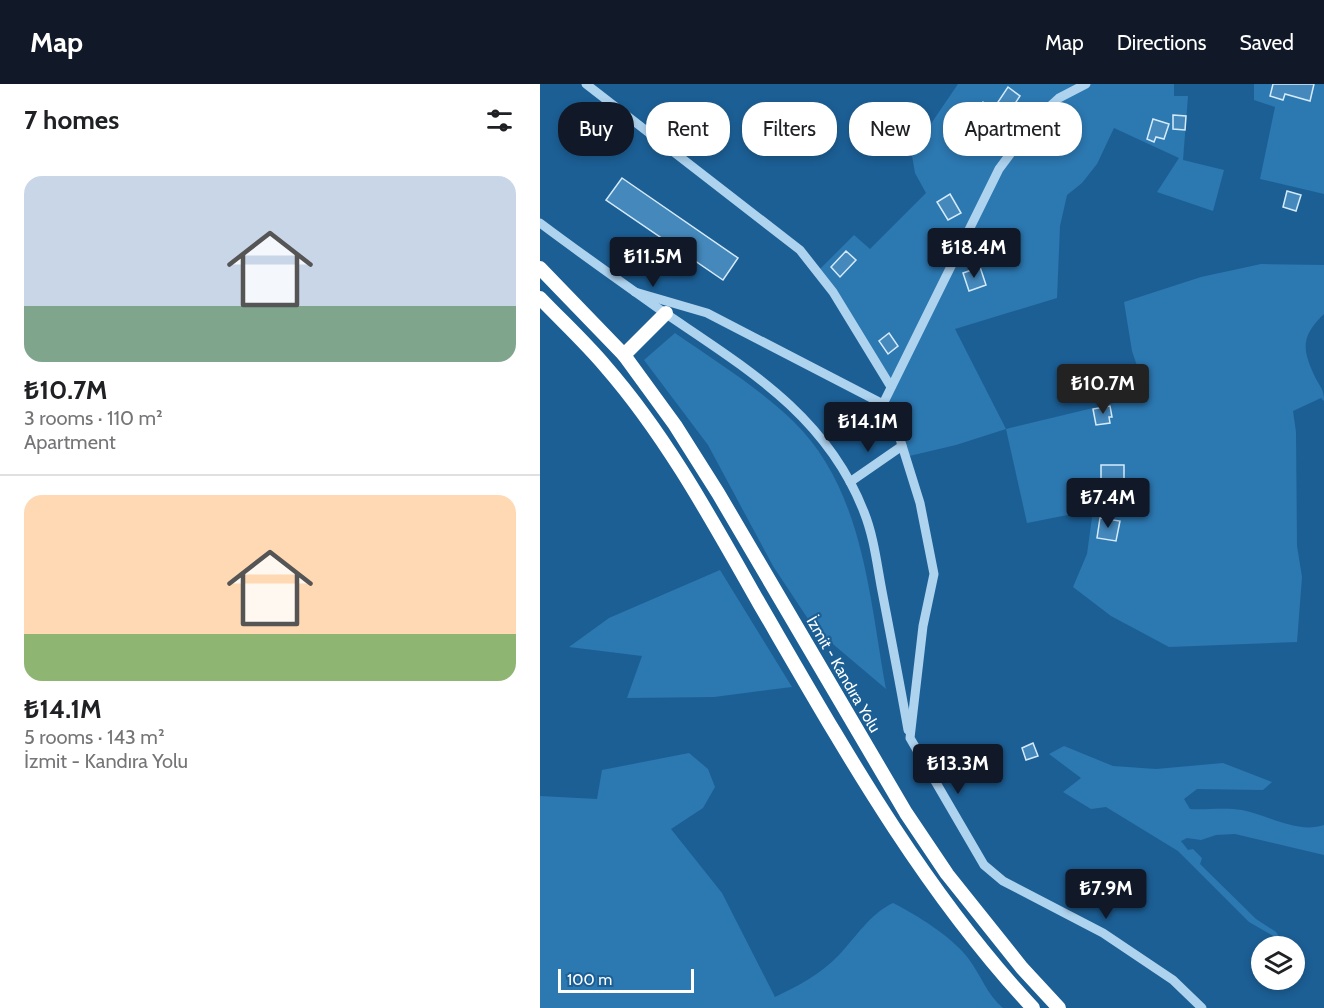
<!DOCTYPE html>
<meta charset="utf-8">
<style>
body{margin:0;font-family:Cabin,sans-serif;background:#f6f6f6;color:#202124;height:100vh;display:flex;flex-direction:column;font-size:22px;white-space:nowrap}
*{box-sizing:border-box;margin:0}
p{font-size:20px;color:#757577}
.icon{flex:none;width:33px;height:33px;fill:none;stroke:currentColor;stroke-width:2;stroke-linecap:round;stroke-linejoin:round}
.map{position:relative;flex:1;overflow:hidden}
.side{display:flex;flex-direction:column;background:#fff;width:540px}
.side>*{flex:none}
.top-card{position:absolute;left:18px;top:18px;width:570px;height:54px;display:flex;gap:12px}
.tools{position:absolute;left:711px;top:852px;display:grid;gap:12px}
.tools a{display:grid;place-items:center;width:54px;height:54px;border-radius:50%;background:#fff;box-shadow:0 3px 9px #0003;font-size:30px}
.scale{position:absolute;left:18px;bottom:15px;width:136px;box-sizing:border-box;padding-left:6px;border:3px solid #fff;border-top:0;font-size:16px;line-height:21px;white-space:nowrap;color:#fff;-webkit-text-stroke:4px #1c5f95;paint-order:stroke}
.price{position:absolute;translate:-50% -51px;padding:0 14px;border-radius:6px;background:#111827;color:#fff;font-size:20px;line-height:39px;filter:drop-shadow(0 2px 3px #0008)}
.price::after{content:'';position:absolute;left:50%;top:36px;width:18px;height:14px;margin-left:-9px;background:inherit;clip-path:polygon(0 0,100% 0,50% 100%)}
.price.active{background:#222;color:#fff}
ul{padding:0;list-style:none}
li{display:grid;align-content:center;gap:12px;height:318px;padding:0 24px}
li+li{border-top:2px solid #e0e0e0}
li span{display:grid;place-items:center;height:186px;border-radius:18px;color:#555}
li>.icon{margin-inline-start:auto}
span .icon{width:108px;height:108px;fill:#fffc;stroke-width:1}
li b{font-size:26px}
h2{display:flex;justify-content:space-between;align-items:center;height:72px;padding:0 24px;font-size:26px}
.pill{padding:0 21px;border-radius:24px;background:#fff;box-shadow:0 3px 9px #0003;font-size:21px;line-height:54px}
.pill.active{background:#111827;color:#fff}
header{display:flex;align-items:center;gap:36px;box-sizing:border-box;height:84px;padding:0 30px;background:#111827;color:#fff}
header strong{font-size:28px}
nav{display:flex;gap:33px;margin-inline-start:auto;font-size:21px}
main{display:flex;flex:1;min-height:0}
.map>svg:first-child{display:block}
</style>
<header>
<strong>Map</strong>
<nav><a>Map</a><a>Directions</a><a>Saved</a></nav>
</header>
<main>
<section class="side">
<h2>7 homes<svg class="icon" aria-label="filters" viewBox="0 0 24 24"><path d="M4 7h16M4 17h16"/><circle cx="9" cy="7" r="2"/><circle cx="15" cy="17" r="2"/></svg></h2>
<ul>
<li><span style="background:linear-gradient(#c9d6e8 70%,#7fa58c 0)"><svg class="icon" aria-label="home" viewBox="0 0 24 24"><path d="M3 11l9-7 9 7M6 9v11h12V9"/></svg></span><div><b>₺10.7M</b><p>3 rooms · 110 m²</p><p>Apartment</p></div></li>
<li><span style="background:linear-gradient(#ffd9b3 75%,#8fb573 0)"><svg class="icon" aria-label="home" viewBox="0 0 24 24"><path d="M3 11l9-7 9 7M6 9v11h12V9"/></svg></span><div><b>₺14.1M</b><p>5 rooms · 143 m²</p><p>İzmit - Kandıra Yolu</p></div></li>
</ul>
</section>
<div class="map">
<svg width="784" height="924" viewBox="0 0 784 924">
<rect width="100%" height="100%" fill="#1c5f95"/>
<!-- green -->
<g fill="#2c78b1">
<path d="M418,0H634V12H648L643,76L684,86L673,127L617,108L639,74L574,44L557,80L542,99L527,111L520,142L517,214L415,245L466,345L607,311L592,267L584,218L661,193L721,180L784,181V230C760,253 762,266 776,295C781,304 784,306 784,317L781,314L753,327L756,348L757,462L762,493L757,558L629,563L571,532L533,503L547,470L553,426L487,439L466,345L416,361L365,373L343,320L351,303L278,187L314,151L330,165L386,109L375,89L368,49L384,50Z"/>
<path d="M714,0H784V110L720,95L735,23L714,16Z"/>
<path d="M135,249C175,277 218,303 253,337C324,406 329,513 346,605L274,544L233,482L168,361L104,276Z"/>
<path d="M180,486L252,603L174,613L87,614L102,572L29,563L69,534Z"/>
<path d="M524,662L573,682L616,685L683,679L732,698L723,706L657,705L644,715L650,725C666,726 685,723 702,726C728,731 757,750 784,741V771L695,750L676,751L661,756L647,754L641,757L648,766L653,765L662,774L660,780L716,835L736,848L742,857L709,838L638,767L566,723L551,725L523,708L541,694L509,670Z"/>
<path d="M149,669L168,685L175,703L163,724L131,745L182,809L235,913C258,902 281,890 299,871C315,854 331,829 353,819C377,831 412,853 428,874C441,891 447,911 463,924H0V712L57,715L62,686Z"/>
</g>
<!-- building -->
<g fill="#4488bc" stroke="#d5ebfb" stroke-width="1.5">
<path d="M733,0H774L770,17L745,10L743,16L730,12Z"/>
<path d="M468,3L480,12L468,30L456,21Z"/>
<path d="M443,18L454,26L443,42L432,34Z"/>
<path d="M633,31L646,32L645,46L633,45Z"/>
<path d="M613,35L629,40L624,55L616,53L614,58L607,55Z"/>
<path d="M82,94L198,174L183,196L66,116Z"/>
<path d="M747,107L761,111L756,127L743,123Z"/>
<path d="M410,110L421,129L408,136L397,118Z"/>
<path d="M306,167L316,176L300,193L291,183Z"/>
<path d="M440,183L446,201L429,207L423,189Z"/>
<path d="M349,249L358,262L348,270L339,257Z"/>
<path d="M570,322L572,333H569L570,339L556,341L553,325Z"/>
<path d="M561,381H584V398L579,397V406H573L574,418H561Z"/>
<path d="M560,434L580,437L576,457L557,454Z"/>
<path d="M493,659L498,672L486,676L482,664Z"/>
</g>
<g fill="none" stroke-linecap="round" stroke-linejoin="round">
<!-- minor -->
<g stroke="#aed3ef" stroke-width="9">
<path d="M46,0L260,166L293,208L351,303"/>
<path d="M0,139C40,169 81,198 122,227C204,283 286,330 324,428C334,453 337,481 342,507C351,554 360,600 368,646"/>
<path d="M95,208L167,229L343,320L355,339L380,419L394,490L383,542L370,654L444,781L463,797L563,849L633,896L662,924"/>
<path d="M343,320L459,85L497,34L519,14L546,0"/>
<path d="M310,398L362,362"/>
</g>
<!-- highway -->
<g stroke="#fff" stroke-width="14">
<path d="M0,184L84,271L135,341L178,409L366,729L407,790L482,884L519,924"/>
<path d="M0,214C22,237 46,259 66,283C127,353 173,438 219,519C301,660 381,804 493,924"/>
<path d="M84,271L126,229"/>
</g>
</g>
<g text-anchor="middle" stroke-width="4.5" stroke-linejoin="round" paint-order="stroke">
<!-- street labels -->
<g font-size="16" fill="#fff" stroke="#1c5f95">
<text transform="translate(304 590) rotate(60)" y="6">İzmit - Kandıra Yolu</text>
</g>
</g>
</svg>
<div class="tools">
<a><svg class="icon" aria-label="layers" viewBox="0 0 24 24"><path d="M12 4l9 5-9 5-9-5zM3 14l9 5 9-5"/></svg></a>
</div>
<div class="scale">100 m</div>
<b class="price" style="left:434px;top:195px">₺18.4M</b>
<b class="price" style="left:113px;top:204px">₺11.5M</b>
<b class="price active" style="left:563px;top:331px">₺10.7M</b>
<b class="price" style="left:328px;top:369px">₺14.1M</b>
<b class="price" style="left:568px;top:445px">₺7.4M</b>
<b class="price" style="left:418px;top:711px">₺13.3M</b>
<b class="price" style="left:566px;top:836px">₺7.9M</b>
<div class="top-card">
<a class="pill active">Buy</a>
<a class="pill">Rent</a>
<a class="pill">Filters</a>
<a class="pill">New</a>
<a class="pill">Apartment</a>
</div>
</div>
</main>
